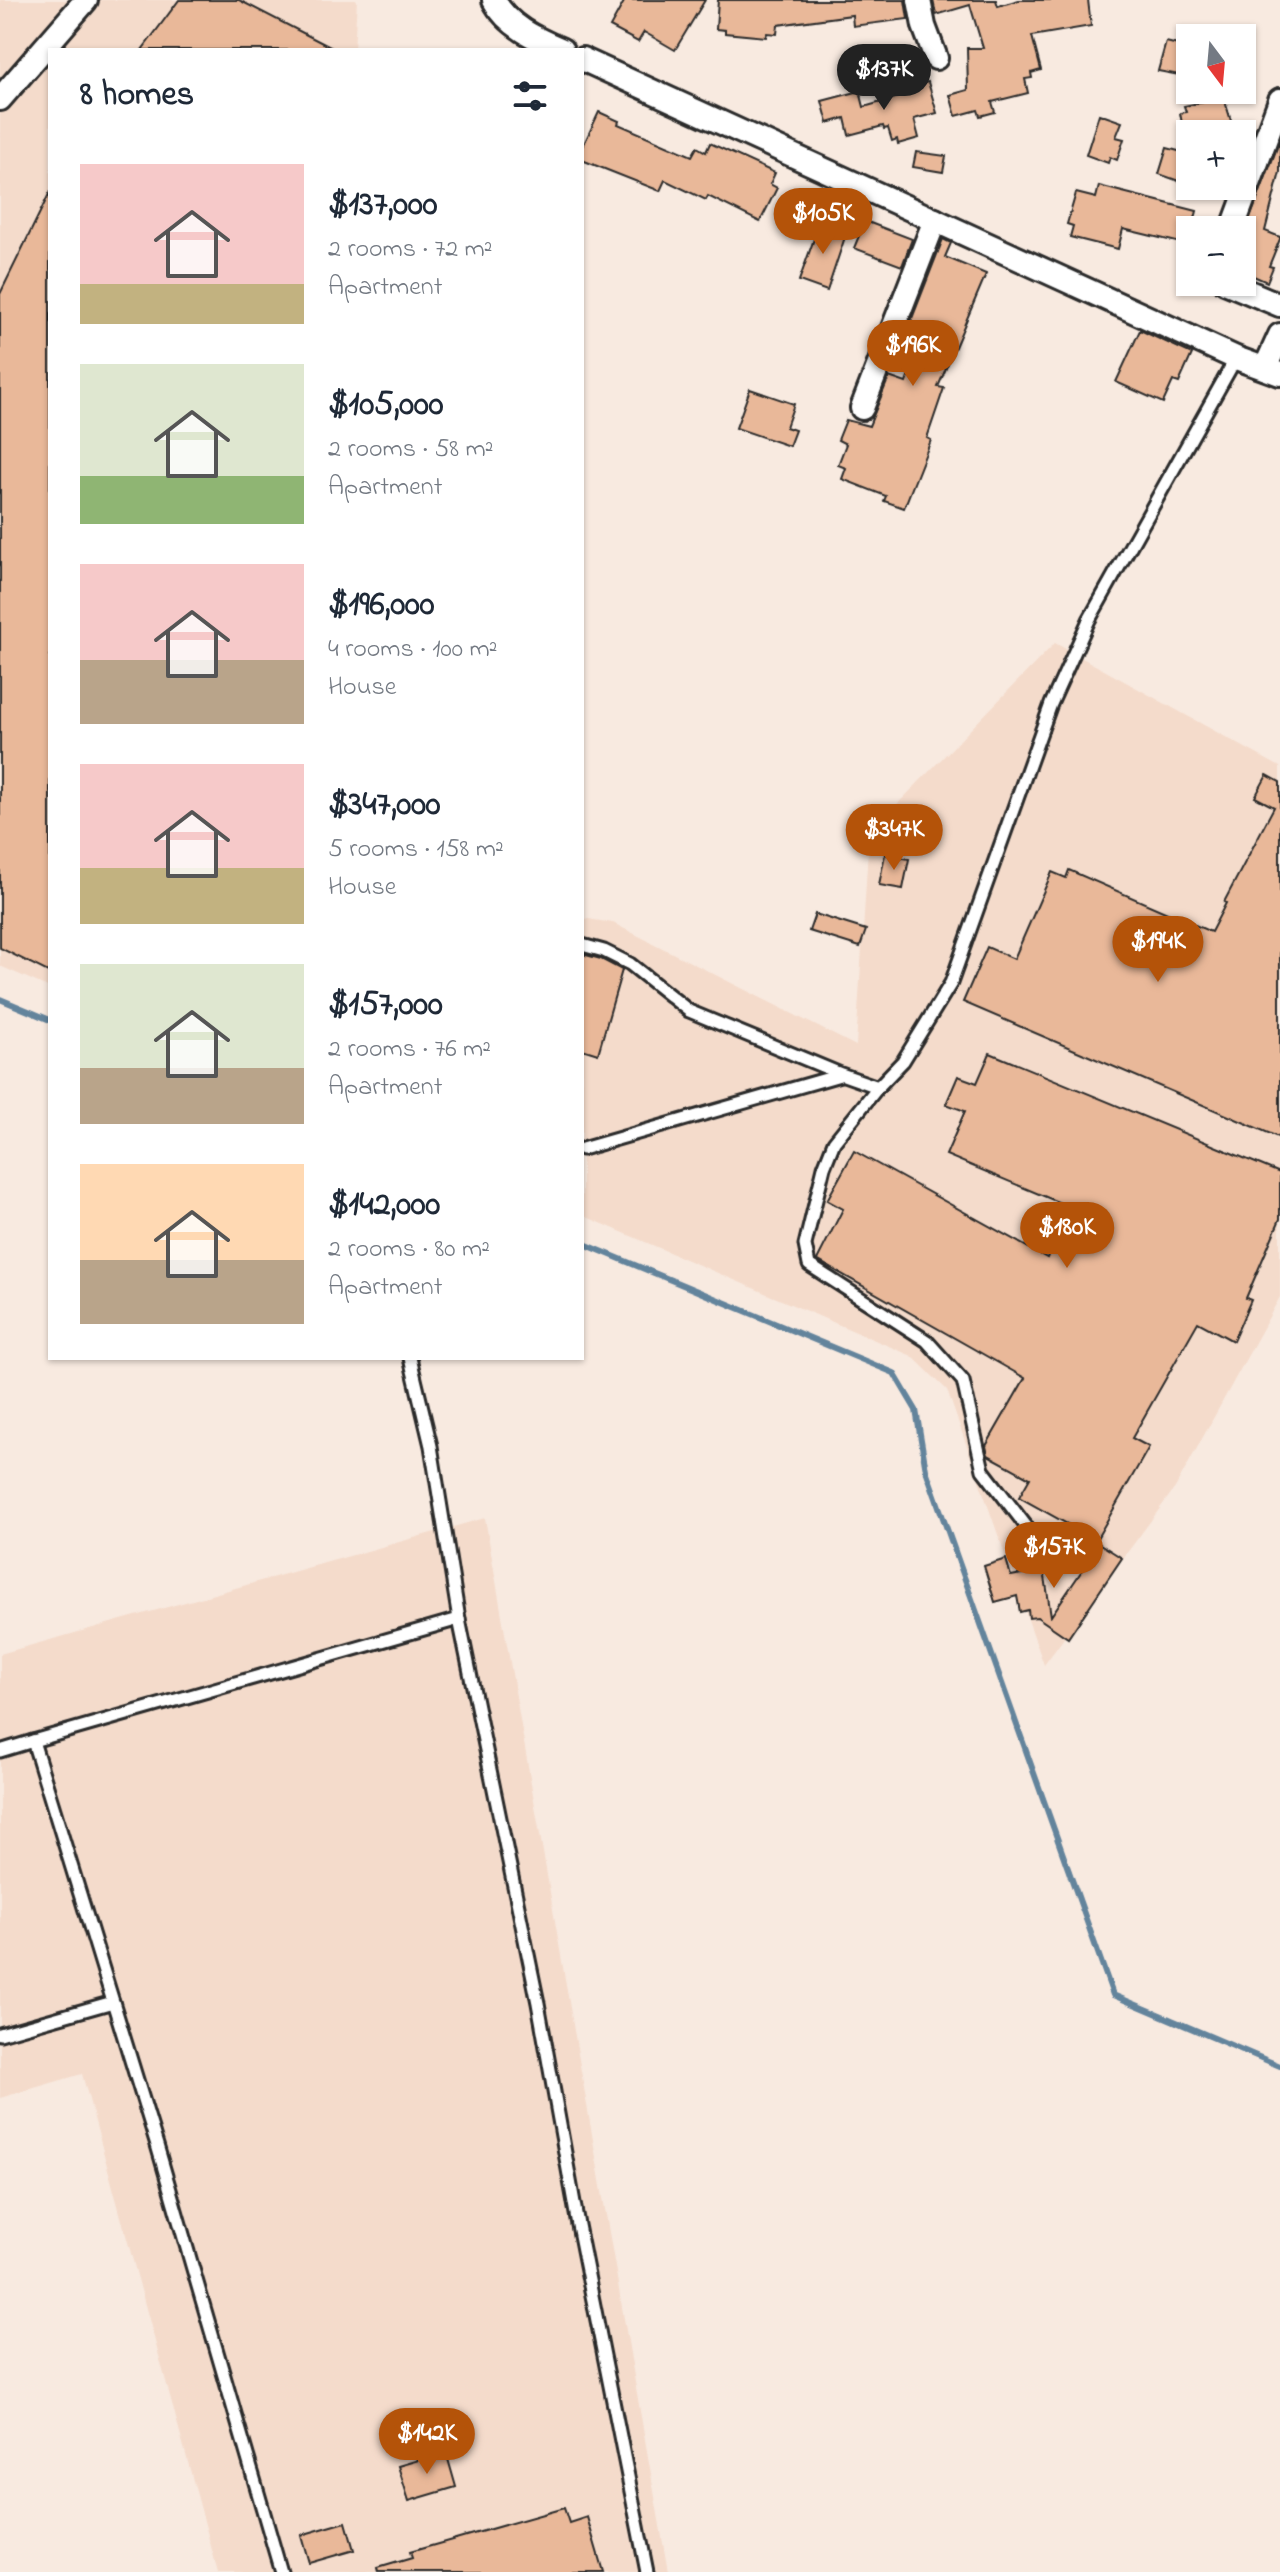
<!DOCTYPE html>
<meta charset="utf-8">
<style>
body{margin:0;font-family:"Indie Flower",sans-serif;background:#f6f6f7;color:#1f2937;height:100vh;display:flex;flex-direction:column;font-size:30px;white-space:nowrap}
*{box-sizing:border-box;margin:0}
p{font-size:26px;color:#747a83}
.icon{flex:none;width:44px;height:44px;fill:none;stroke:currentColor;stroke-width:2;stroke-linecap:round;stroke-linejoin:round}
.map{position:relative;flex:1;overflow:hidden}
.sheet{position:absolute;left:48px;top:48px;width:536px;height:1312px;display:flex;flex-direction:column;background:#fff;border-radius:0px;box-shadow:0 2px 6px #0004}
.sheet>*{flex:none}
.needle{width:52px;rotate:164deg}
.tools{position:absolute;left:1176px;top:24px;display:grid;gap:16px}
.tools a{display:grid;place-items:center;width:80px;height:80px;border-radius:0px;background:#fff;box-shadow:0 2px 6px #0004;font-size:40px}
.price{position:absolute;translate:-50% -68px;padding:0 18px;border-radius:28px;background:#b45309;color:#fff;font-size:26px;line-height:52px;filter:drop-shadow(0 2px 4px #0008)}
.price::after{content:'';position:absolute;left:50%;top:48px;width:24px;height:18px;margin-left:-12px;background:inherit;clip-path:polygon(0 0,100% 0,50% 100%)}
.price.active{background:#222;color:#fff}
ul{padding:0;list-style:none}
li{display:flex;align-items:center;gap:24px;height:200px;padding:0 32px}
li span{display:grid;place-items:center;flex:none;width:224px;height:160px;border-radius:0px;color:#555}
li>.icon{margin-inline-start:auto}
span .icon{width:96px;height:96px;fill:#fffc;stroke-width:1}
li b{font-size:34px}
h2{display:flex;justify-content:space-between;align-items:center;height:96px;padding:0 32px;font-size:34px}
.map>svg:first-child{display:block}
</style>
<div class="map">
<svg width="1280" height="2572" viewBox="0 0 1280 2572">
<rect width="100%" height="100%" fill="#f8eae0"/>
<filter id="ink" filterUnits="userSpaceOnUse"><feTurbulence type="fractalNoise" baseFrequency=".0125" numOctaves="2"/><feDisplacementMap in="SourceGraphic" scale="16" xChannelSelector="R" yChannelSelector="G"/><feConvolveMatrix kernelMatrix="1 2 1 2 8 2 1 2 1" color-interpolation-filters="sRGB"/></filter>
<g filter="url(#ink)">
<!-- built -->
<g fill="#f4dbcb">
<path d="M0,0H357L354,50H50V988L0,966Z"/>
<path d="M1055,643L1280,767V1297L1175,1488L1044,1665L947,1390L912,1356L582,1215V918L613,923L856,1046L869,833Z"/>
<path d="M485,1518L668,2572H218L82,2074L0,2098V1654Z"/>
</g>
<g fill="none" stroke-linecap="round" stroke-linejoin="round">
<!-- stream -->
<g stroke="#64849c" stroke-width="6">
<path d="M0,999L50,1020"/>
<path d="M582,1243L894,1373L916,1410L926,1470L1113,1995L1280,2066"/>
</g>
</g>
<!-- building -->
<g fill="#e9b899" stroke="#2b2b2b" stroke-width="2">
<path d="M179,0H239L336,50H142Z"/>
<path d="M625,0H705L675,50L644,32L638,42L610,27Z"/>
<path d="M718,0H905L908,19L853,26L852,15L778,25L777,34L767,33L766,37L725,33V30L716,29Z"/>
<path d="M933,0H996L998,6L1019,0H1088L1091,26L1032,36L1041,70L1031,73L1032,78L1025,79L1028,93L992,102L995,112L980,116L978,110L956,116L950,95L968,90L967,48H983L970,5L936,15Z"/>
<path d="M1166,42L1190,48V77L1158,71Z"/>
<path d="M928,82L937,113L914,119L919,138L898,144L897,139L892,141L888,128L884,129L883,126L849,135L845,118L828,123L822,101L860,91L864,107L899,97L897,90Z"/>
<path d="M1224,98L1235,134H1184L1180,113L1186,112L1184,106Z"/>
<path d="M599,112L619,121L618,124L692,156L697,147L706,152L710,143L775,173L770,184L777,188L760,222L708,196L706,200L665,180L660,191L582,160V148Z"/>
<path d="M1099,114L1122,122L1116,137L1124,139L1117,160L1110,157L1108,163L1086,155Z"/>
<path d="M1280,140V172L1265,231L1280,237V239L1269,266L1273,267L1267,282L1242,271V239Z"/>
<path d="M1167,148L1190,154V185L1159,174Z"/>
<path d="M916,152L946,156L943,172L913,167Z"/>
<path d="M1099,186L1197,211L1192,230H1190L1189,245L1123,229L1118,249L1070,237L1073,226L1067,224L1076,193L1096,198Z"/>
<path d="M50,192V973L0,948V294Z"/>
<path d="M865,221L912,239L902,266L854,248Z"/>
<path d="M820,222L847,231L827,291L799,281Z"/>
<path d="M943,239L951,243L945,257L986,274L938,387L944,388L927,438L931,440L904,508L884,501L886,496L842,479L846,468L838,465L846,444L838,440L846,420L869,426L889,377L906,383L921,340L906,334Z"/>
<path d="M1140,330L1192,354L1179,383L1173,381L1163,403L1116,382Z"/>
<path d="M750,389L794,404L786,427L795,430L789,446L736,428Z"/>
<path d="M1267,775L1280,782V1138L963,1002L987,947L1014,959L1052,872L1066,878L1069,870L1211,932L1226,903L1224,902L1274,807L1255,797Z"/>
<path d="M885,854L909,859L903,889L879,885Z"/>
<path d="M815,914L866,930L860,947L809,931Z"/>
<path d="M582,954L601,959L622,970L598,1054L582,1049Z"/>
<path d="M990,1053L1280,1173V1219L1246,1298L1251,1300L1233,1341L1198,1322L1132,1438L1149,1447L1096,1540L1019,1497L1030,1478L988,1455L986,1446L1025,1378L817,1260L843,1209L827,1200L854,1151L1047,1258L1070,1207L946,1155L965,1111L946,1104L958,1076L977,1083Z"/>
<path d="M1100,1544L1122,1558L1068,1638L1037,1617L1029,1618L1028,1610L1020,1612L1017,1596L995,1602L984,1566L1006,1559L1011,1576L1044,1570L1051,1616Z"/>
<path d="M446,2452L456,2487L409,2501L398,2466Z"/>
<path d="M564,2508L569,2523L587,2517L603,2572H379L378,2568L412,2558L410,2552Z"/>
<path d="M346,2522L354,2550L309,2563L301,2535Z"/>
</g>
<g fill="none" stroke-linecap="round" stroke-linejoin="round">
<defs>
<g id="lane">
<path d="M582,945L604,951L630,964L689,1011L841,1074L878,1087"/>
<path d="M582,1149L840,1075"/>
<path d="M410,1358L431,1446L459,1619"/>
<path d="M1033,1535L983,1470L963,1381L927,1341L809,1265L805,1245L824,1167L834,1142L878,1087L903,1061L951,983L1051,704L1089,620L1236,358"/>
<path d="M33,1741L459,1619L538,2003L578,2225L647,2572"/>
<path d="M0,1751L33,1741L157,2145L281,2572"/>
<path d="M0,2034L113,2002"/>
</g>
<g id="street">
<path d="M494,0C507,26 537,39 562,50"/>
<path d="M919,0L924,26L936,58"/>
<path d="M582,59L1236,358L1280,374"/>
<path d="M0,99L86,0"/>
<path d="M1232,230L1280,100"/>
<path d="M1225,282L1280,305"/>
<path d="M1265,368L1280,335"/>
<path d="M862,408L935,220"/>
</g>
</defs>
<!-- lane casing -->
<use href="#lane" stroke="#2b2b2b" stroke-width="17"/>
<!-- street casing -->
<use href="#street" stroke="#2b2b2b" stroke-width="28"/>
<!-- lane -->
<use href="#lane" stroke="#fff" stroke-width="11"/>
<!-- street -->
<use href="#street" stroke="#fff" stroke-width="22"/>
</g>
</g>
</svg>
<div class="tools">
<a><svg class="needle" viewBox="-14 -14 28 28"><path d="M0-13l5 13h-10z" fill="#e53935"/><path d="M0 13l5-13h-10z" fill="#747a83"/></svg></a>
<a>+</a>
<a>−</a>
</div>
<b class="price active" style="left:884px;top:112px">$137K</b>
<b class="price" style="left:823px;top:256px">$105K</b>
<b class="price" style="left:913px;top:388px">$196K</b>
<b class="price" style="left:894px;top:872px">$347K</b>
<b class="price" style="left:1158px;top:984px">$194K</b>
<b class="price" style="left:1067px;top:1270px">$180K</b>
<b class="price" style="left:1054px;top:1590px">$157K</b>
<b class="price" style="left:427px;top:2476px">$142K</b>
<section class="sheet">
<h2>8 homes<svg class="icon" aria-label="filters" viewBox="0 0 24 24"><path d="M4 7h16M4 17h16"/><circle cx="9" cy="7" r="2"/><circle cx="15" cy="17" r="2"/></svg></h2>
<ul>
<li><span style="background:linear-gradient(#f6c9c9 75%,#c2b280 0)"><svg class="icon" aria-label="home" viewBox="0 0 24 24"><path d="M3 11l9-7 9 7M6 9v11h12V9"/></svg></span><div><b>$137,000</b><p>2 rooms · 72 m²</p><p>Apartment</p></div></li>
<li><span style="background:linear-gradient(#dfe7d0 70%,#8fb573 0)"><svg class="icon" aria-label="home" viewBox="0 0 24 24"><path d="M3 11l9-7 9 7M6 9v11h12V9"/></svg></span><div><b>$105,000</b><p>2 rooms · 58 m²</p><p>Apartment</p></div></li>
<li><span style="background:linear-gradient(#f6c9c9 60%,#b9a48a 0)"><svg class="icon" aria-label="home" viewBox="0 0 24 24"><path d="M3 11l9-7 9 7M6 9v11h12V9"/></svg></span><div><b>$196,000</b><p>4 rooms · 100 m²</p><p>House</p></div></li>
<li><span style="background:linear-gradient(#f6c9c9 65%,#c2b280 0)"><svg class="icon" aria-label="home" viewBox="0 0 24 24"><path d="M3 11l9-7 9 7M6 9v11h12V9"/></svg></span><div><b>$347,000</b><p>5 rooms · 158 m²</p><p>House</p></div></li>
<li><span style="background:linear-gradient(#dfe7d0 65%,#b9a48a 0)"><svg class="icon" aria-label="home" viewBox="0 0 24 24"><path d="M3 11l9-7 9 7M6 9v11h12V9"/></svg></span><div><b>$157,000</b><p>2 rooms · 76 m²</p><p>Apartment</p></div></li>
<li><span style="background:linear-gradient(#ffd9b3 60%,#b9a48a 0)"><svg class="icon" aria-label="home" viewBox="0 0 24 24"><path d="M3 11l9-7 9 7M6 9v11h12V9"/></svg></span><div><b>$142,000</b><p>2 rooms · 80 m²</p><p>Apartment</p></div></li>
</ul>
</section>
</div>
